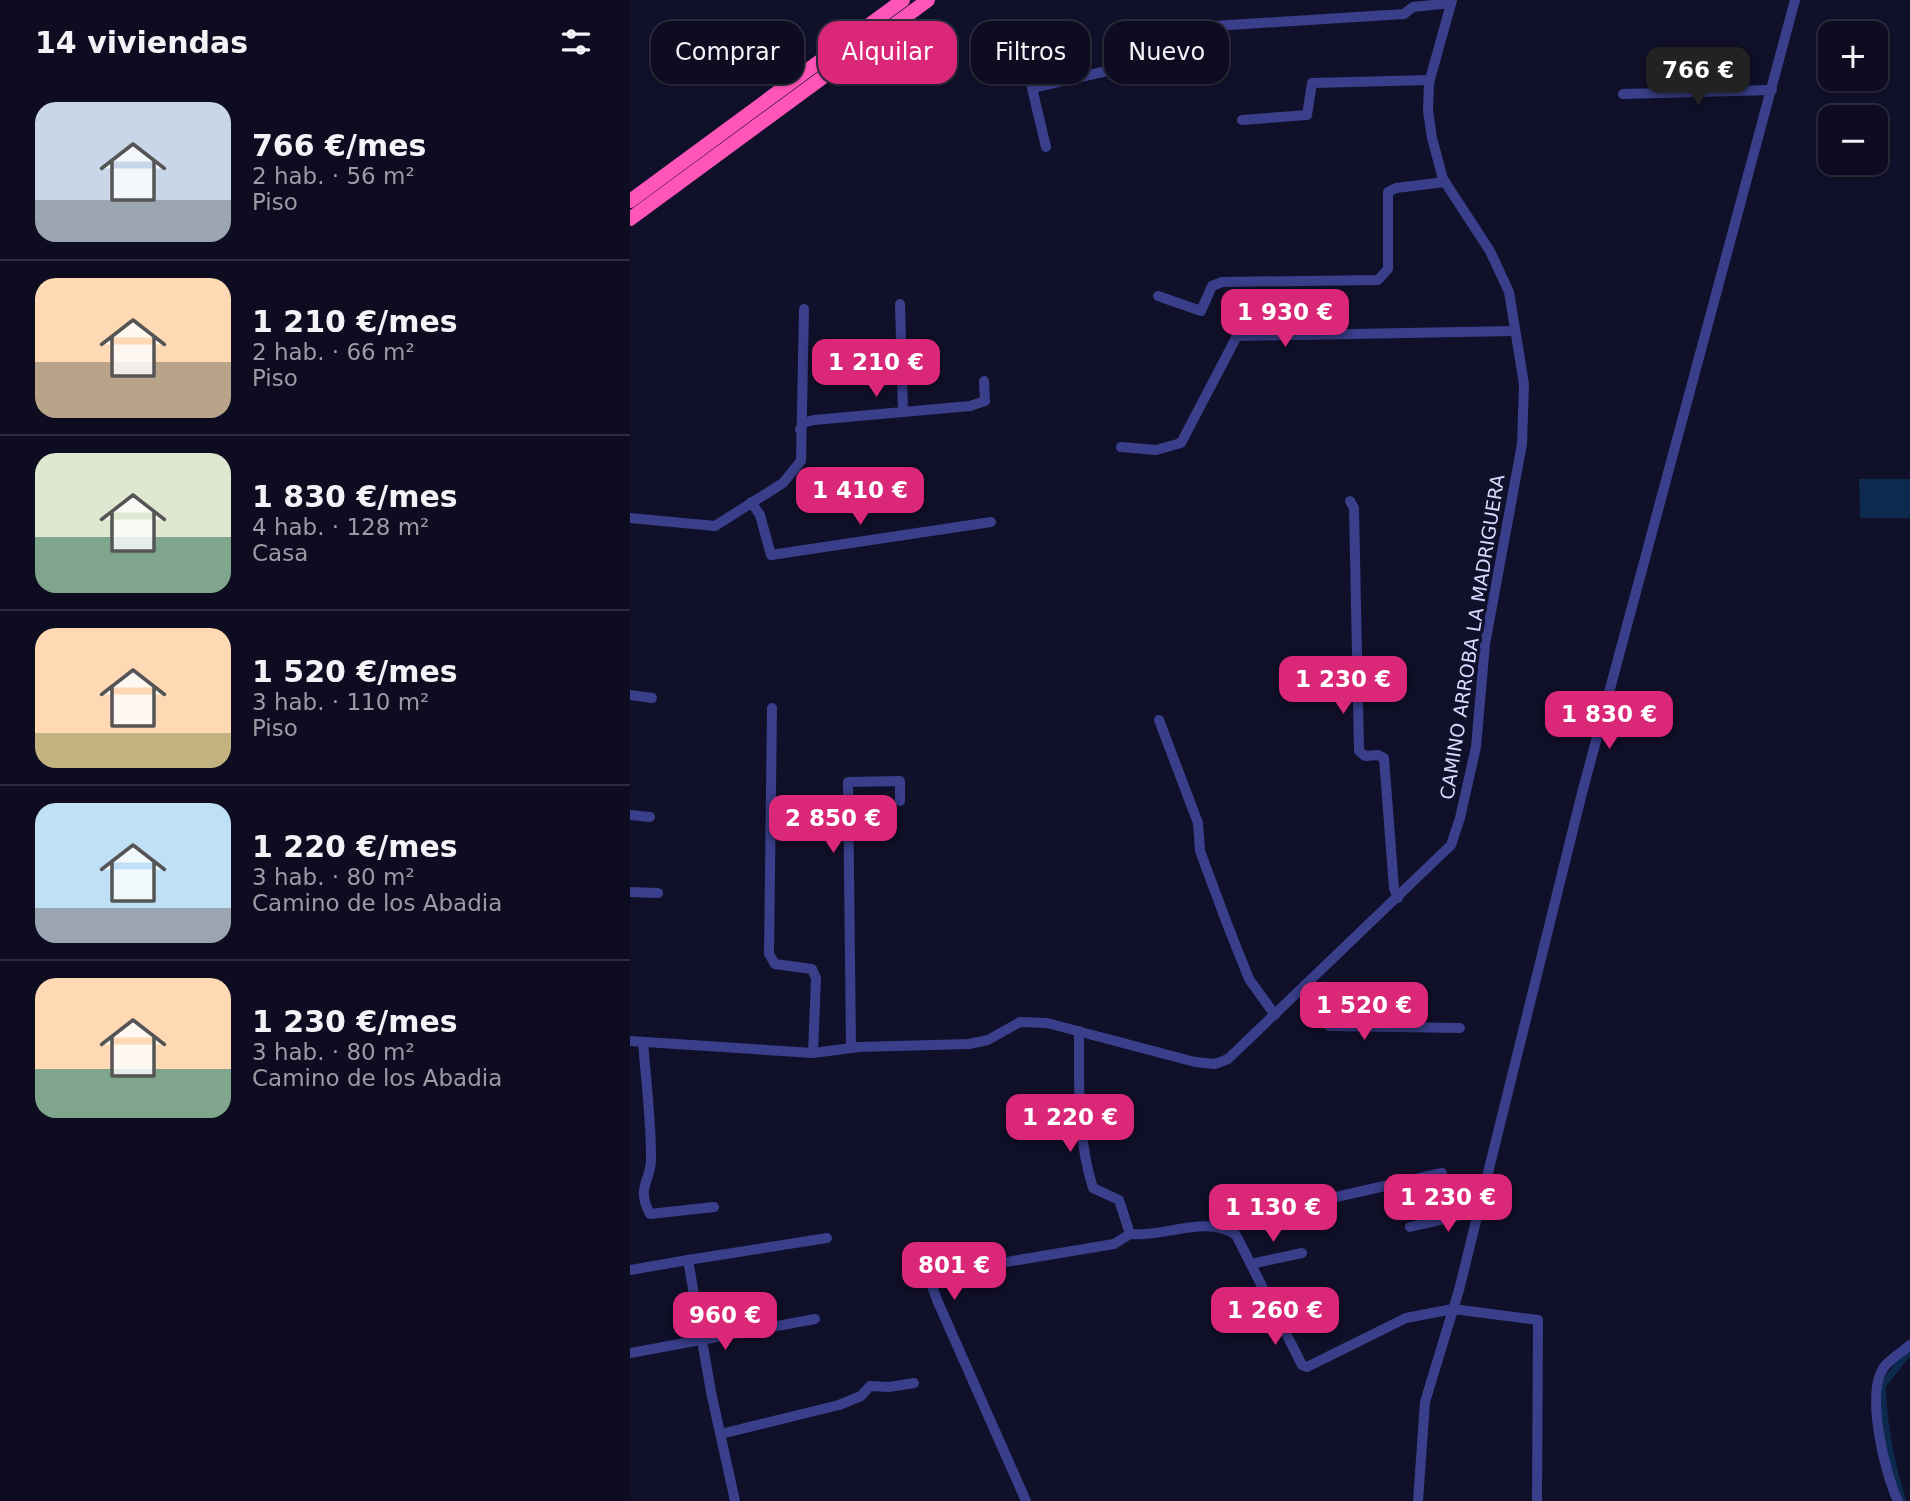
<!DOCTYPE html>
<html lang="es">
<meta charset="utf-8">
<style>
body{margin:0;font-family:"DejaVu Sans",sans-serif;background:#1b1a2d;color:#f1f3f6;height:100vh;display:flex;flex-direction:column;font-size:26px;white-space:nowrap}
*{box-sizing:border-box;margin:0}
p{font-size:23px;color:#9a9ba5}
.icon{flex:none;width:38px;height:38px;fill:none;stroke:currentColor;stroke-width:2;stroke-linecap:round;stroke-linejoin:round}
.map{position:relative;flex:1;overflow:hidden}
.side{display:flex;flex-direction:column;background:#0d0c20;width:630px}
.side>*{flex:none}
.hud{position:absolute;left:21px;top:21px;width:665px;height:63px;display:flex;gap:14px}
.buttons{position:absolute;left:1188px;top:21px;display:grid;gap:14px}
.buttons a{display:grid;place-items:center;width:70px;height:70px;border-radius:14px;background:#0d0c20;box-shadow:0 2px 5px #0004,0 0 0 2px #2d2c3e;font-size:35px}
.price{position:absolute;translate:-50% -60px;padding:0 16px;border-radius:14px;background:#db2777;color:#fff;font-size:23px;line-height:46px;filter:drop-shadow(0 2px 4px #0008)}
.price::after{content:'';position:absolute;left:50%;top:42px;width:21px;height:16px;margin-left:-10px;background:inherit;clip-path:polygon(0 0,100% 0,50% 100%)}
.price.active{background:#222;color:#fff}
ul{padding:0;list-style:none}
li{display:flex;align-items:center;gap:21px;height:175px;padding:0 35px}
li+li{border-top:2px solid #2d2c3e}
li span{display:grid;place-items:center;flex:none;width:196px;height:140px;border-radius:21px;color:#555}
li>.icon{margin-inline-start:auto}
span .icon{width:84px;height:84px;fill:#fffc;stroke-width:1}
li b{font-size:30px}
h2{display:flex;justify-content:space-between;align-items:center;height:84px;padding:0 35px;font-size:30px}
.pill{padding:0 24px;border-radius:21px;background:#0d0c20;box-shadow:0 2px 5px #0004,0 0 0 2px #2d2c3e;font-size:24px;line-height:63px}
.pill.active{background:#db2777;color:#fff}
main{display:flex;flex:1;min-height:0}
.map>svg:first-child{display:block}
</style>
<main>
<section class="side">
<h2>14 viviendas<svg class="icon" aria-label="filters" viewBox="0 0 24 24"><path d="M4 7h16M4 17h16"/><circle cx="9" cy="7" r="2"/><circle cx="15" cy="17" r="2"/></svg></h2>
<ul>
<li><span style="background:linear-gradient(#c9d6e8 70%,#9aa5b1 0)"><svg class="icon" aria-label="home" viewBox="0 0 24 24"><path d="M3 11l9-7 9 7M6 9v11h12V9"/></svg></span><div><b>766 €/mes</b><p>2 hab. · 56 m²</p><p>Piso</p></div></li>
<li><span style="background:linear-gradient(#ffd9b3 60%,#b9a48a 0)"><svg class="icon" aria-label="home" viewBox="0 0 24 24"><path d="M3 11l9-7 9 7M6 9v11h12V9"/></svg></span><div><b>1 210 €/mes</b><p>2 hab. · 66 m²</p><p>Piso</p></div></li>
<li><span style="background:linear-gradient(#dfe7d0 60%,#7fa58c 0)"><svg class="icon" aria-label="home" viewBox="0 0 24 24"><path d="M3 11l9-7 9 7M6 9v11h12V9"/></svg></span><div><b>1 830 €/mes</b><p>4 hab. · 128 m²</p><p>Casa</p></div></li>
<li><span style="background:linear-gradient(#ffd9b3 75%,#c2b280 0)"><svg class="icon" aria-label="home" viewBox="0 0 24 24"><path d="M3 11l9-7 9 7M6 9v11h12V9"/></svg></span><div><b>1 520 €/mes</b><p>3 hab. · 110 m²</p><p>Piso</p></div></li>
<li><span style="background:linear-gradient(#bfe0f5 75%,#9aa5b1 0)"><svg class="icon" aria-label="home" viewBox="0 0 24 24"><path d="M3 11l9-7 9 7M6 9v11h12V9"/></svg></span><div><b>1 220 €/mes</b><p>3 hab. · 80 m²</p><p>Camino de los Abadia</p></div></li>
<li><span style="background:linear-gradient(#ffd9b3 65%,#7fa58c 0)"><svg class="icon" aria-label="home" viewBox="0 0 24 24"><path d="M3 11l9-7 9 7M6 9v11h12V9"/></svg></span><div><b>1 230 €/mes</b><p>3 hab. · 80 m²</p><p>Camino de los Abadia</p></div></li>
</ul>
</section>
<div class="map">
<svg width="1280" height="1501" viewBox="0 0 1280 1501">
<rect width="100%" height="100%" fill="#11102a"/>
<!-- water -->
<path fill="#0b2a4e" d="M1229,479H1280V518H1230Z"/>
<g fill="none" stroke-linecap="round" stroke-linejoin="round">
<!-- canal -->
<path stroke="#0b2a4e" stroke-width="7" d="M1273,1501C1260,1463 1254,1426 1252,1386L1278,1353"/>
<!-- minor -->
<g stroke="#393f8a" stroke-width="10">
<path d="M993,94L1142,90"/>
<path d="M612,120L677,115L682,83L800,80"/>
<path d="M416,147L402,88L539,57L544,52V32L552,28L774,14L783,7L821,3"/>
<path d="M528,296L571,311L582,286L592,282L748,280L758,269V192L766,188L815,182"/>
<path d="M270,304L273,411"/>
<path d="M170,430L173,423L184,420L340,406L355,401L354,381"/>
<path d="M491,447L526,450L551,443L607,336L885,331"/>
<path d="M720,501L724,508L729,751L735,756L748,755L754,758L764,888L768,898"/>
<path d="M121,502L130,515L141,555L361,522"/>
<path d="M0,518L85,526L153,483L171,461L174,309"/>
<path d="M0,695L22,698"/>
<path d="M142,708L139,954L145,964L182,969L186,978L183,1053"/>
<path d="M529,720L568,823L570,851L596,921L619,979L645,1015"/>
<path d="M0,815L20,817"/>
<path d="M0,892L28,893"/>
<path d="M671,990L699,1026L830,1028"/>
<path d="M449,1031C449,1082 447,1139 463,1188L489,1200L500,1234"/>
<path d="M0,1041L183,1053L229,1047L339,1044L358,1040L390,1022L417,1023L565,1062L585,1064L598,1059L821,845L830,818L846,747L855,644L892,444L894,384L879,292L860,251L813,179L802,138L798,111L799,83L822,0"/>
<path d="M13,1042C16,1080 21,1119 21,1157C22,1181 5,1186 20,1214L84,1207"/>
<path d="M221,1048L218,782L270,781V801"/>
<path d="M780,1227L849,1211"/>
<path d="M599,1230L616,1219L640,1212L812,1173"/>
<path d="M621,1264L672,1253"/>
<path d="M0,1270L58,1260"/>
<path d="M0,1353L185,1319"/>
<path d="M91,1434L209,1405L231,1396L240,1386L259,1387L284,1383"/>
<path d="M105,1501L81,1392L58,1260L197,1238"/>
<path d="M396,1501L307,1300L301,1283L308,1274L316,1272L484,1244L500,1234C534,1238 576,1214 606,1235L672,1365L677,1367L776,1318L823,1309L908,1320L907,1501"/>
<path d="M788,1501L795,1402L829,1290L952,793L1165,0"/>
<path d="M1268,1501C1255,1474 1235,1393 1254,1367C1260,1359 1272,1352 1280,1345"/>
</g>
<!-- highway -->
<g stroke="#ff54b8" stroke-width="14">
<path d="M0,201L273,0"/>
<path d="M0,219L298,0"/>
</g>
</g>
<g text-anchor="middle" stroke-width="7" stroke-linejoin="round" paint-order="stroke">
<!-- street labels -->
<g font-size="19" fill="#d9d9ff" stroke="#11102a">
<text transform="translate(842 637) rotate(-81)" y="7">CAMINO ARROBA LA MADRIGUERA</text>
</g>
</g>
</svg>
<div class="buttons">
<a>+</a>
<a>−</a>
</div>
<b class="price active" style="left:1068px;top:107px">766 €</b>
<b class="price" style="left:655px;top:349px">1 930 €</b>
<b class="price" style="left:246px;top:399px">1 210 €</b>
<b class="price" style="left:230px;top:527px">1 410 €</b>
<b class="price" style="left:713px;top:716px">1 230 €</b>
<b class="price" style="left:979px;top:751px">1 830 €</b>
<b class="price" style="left:203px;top:855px">2 850 €</b>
<b class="price" style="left:734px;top:1042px">1 520 €</b>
<b class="price" style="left:440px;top:1154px">1 220 €</b>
<b class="price" style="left:818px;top:1234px">1 230 €</b>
<b class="price" style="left:643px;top:1244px">1 130 €</b>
<b class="price" style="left:324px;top:1302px">801 €</b>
<b class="price" style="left:645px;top:1347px">1 260 €</b>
<b class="price" style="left:95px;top:1352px">960 €</b>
<div class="hud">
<a class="pill">Comprar</a>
<a class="pill active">Alquilar</a>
<a class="pill">Filtros</a>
<a class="pill">Nuevo</a>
</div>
</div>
</main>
